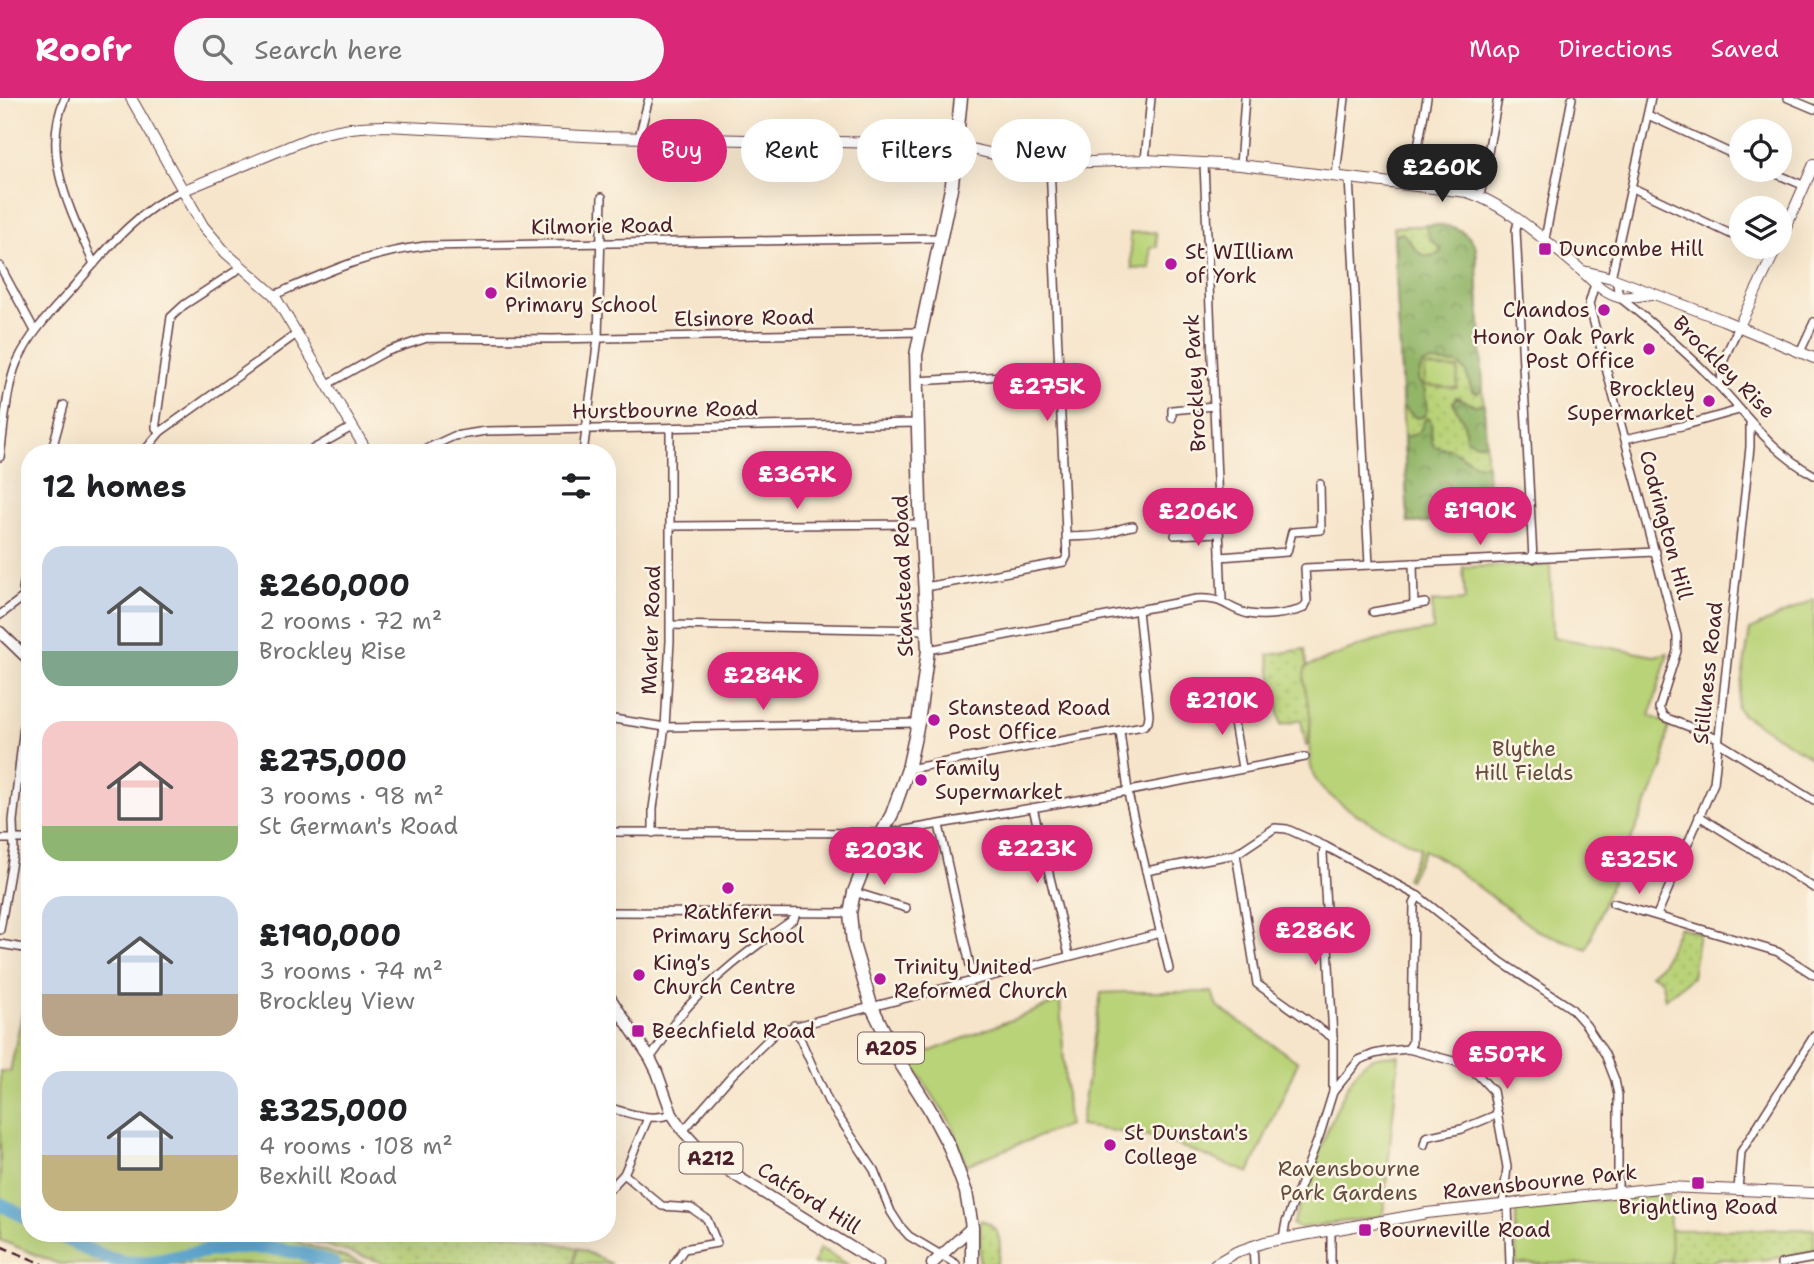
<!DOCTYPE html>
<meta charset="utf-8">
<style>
body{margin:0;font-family:"Shantell Sans",sans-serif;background:#f6f6f6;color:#202124;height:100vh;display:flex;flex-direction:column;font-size:26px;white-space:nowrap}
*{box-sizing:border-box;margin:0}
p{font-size:23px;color:#757577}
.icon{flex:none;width:38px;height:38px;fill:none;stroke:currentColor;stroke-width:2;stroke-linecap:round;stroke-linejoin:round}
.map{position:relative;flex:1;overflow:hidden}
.sheet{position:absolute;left:21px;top:346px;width:595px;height:798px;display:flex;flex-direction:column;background:#fff;border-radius:28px;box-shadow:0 7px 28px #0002}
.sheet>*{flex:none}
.hud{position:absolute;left:637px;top:21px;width:665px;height:63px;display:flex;gap:14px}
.controls{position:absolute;left:1729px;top:21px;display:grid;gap:14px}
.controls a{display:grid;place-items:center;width:63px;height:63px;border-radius:50%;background:#fff;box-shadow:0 7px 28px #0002;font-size:35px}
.price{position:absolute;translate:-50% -60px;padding:0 16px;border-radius:24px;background:#db2777;color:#fff;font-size:23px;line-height:46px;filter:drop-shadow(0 2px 4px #0008)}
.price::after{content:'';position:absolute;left:50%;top:42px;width:21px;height:16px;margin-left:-10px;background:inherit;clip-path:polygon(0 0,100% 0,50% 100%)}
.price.active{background:#222;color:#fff}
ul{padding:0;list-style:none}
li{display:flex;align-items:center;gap:21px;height:175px;padding:0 21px}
li span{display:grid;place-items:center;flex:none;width:196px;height:140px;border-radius:21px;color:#555}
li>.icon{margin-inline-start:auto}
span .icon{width:84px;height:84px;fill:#fffc;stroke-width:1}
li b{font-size:30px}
h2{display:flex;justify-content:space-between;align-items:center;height:84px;padding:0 21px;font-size:30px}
.chip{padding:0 24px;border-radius:32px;background:#fff;box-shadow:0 7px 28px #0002;font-size:24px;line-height:63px}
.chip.active{background:#db2777;color:#fff}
header{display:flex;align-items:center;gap:42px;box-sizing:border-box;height:98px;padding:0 35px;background:#db2777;color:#fff}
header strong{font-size:33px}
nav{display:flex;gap:38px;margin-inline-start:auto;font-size:24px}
.search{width:490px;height:63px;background:#f6f6f6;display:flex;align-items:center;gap:18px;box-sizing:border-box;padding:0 24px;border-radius:38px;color:#757577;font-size:26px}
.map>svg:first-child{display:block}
</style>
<header>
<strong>Roofr</strong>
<div class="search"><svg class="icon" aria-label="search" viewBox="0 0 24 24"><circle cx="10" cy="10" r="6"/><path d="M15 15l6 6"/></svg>Search here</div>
<nav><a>Map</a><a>Directions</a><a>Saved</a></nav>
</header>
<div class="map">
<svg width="1814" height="1166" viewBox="0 0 1814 1166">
<defs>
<pattern id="grass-dots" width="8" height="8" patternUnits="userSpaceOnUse" patternTransform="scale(1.75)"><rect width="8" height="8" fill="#b9d378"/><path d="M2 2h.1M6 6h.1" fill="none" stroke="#a1b568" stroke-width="1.8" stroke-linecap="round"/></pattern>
<pattern id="forest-crowns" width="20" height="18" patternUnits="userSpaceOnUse" patternTransform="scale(1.75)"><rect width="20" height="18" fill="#92b568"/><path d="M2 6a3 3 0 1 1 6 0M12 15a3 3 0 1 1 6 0" fill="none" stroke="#799356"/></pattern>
</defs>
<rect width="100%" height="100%" fill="#fcf5e5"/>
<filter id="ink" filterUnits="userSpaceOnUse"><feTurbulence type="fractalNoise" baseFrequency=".0143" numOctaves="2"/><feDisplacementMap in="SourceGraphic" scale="14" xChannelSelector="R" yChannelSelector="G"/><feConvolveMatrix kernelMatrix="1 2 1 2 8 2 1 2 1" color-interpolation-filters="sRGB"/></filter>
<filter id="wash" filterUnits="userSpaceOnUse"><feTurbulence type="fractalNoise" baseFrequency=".00686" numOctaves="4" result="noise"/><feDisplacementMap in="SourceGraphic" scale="28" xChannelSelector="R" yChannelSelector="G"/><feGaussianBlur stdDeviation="1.57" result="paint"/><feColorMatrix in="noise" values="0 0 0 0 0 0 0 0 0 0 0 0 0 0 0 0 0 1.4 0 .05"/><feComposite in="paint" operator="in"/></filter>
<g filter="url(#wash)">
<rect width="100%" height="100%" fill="#f6e5cb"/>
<!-- grass -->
<g fill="url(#grass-dots)" stroke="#827952" stroke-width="2">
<path d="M1435,127C1455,128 1467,132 1476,150L1489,421L1408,425L1394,129Z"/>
<path d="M1305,551L1311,620L1308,647L1306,648L1301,622L1281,627L1268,557Z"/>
<path d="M1679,829L1699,835L1692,879L1665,901C1661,886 1666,882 1650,876L1662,866Z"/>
<path d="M980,1122C1001,1126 1003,1148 997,1166H980Z"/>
<path d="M1814,1131V1153C1788,1158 1762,1164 1735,1162C1725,1161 1717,1159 1709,1166L1694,1162L1693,1166H1671L1670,1132Z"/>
<path d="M287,1136H513L578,1150L573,1166H389Z"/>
</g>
<!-- forest -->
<g fill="url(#forest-crowns)" stroke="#6e6a4a" stroke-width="2">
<path d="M1426,127C1448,126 1466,129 1476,150L1483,290L1478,295L1472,293L1466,274L1458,266L1431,264L1422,267L1418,281L1425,293L1427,313L1423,319L1416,320L1403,309L1394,138L1402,135C1415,145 1417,166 1440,155L1441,151L1430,141Z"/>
<path d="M1456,299L1474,307L1484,306L1486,345L1476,346L1466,341L1464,325L1453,305Z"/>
<path d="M1427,320L1430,321C1434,331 1428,340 1435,349L1450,351L1476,366L1487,367L1489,421L1408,425L1404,339C1418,337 1420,335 1424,323Z"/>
</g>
<!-- park -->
<g fill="#b9d378" stroke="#827952" stroke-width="2">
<path d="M1156,134L1157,149H1150L1151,170L1132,171L1130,135Z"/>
<path d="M1425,269L1458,271L1457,290L1424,287Z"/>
<path d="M1550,467L1553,539L1654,558L1668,555L1650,618L1669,626L1663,668L1608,794L1587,851L1536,832L1443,762L1424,752L1409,782L1406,780L1420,750C1393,736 1324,705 1313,676C1306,656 1312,638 1310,617C1309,601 1300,584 1306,569L1376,542L1433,532L1432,504L1465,502L1463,469Z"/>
<path d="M1814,501V661L1743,617L1737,610L1750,532Z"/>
<path d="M29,882L30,1136H286L301,1145L365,1166H59L0,1142V973L10,974Z"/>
<path d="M1124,894H1212L1217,908L1298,964L1249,1075L1159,1040L1080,1028L1101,895Z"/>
<path d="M1060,903L1068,1027L966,1067L952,1027L907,958L931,953Z"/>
<path d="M1399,957L1383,1118L1300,1130L1292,1126C1308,1091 1339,982 1367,963C1376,957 1388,958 1399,957Z"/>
<path d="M1669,1096L1671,1166H1516V1111Z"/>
<path d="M578,1150L612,1166H573Z"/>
<path d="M820,1150L847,1166H813Z"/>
</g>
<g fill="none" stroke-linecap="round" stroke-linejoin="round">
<!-- river -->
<g stroke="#5aa7d3" stroke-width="14">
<path d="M0,1106L30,1121"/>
<path d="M58,1136C82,1149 105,1163 133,1165C154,1166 175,1158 196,1155C240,1146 291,1147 333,1166"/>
</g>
</g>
</g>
<g filter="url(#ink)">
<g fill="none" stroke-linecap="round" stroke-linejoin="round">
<defs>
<g id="street">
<path d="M65,0C40,56 71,114 94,166"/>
<path d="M1788,0L1814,11"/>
<path d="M1648,17L1741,60"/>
<path d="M639,39L649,0"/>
<path d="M1145,62L1151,0"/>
<path d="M1204,65L1222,503"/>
<path d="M1240,67L1245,0"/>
<path d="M1767,72L1805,88"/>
<path d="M1336,77L1345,0"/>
<path d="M1349,79L1369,467"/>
<path d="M1411,86L1427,0"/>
<path d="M1633,90L1741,141"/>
<path d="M1480,98L1498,0"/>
<path d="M1518,124L1516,132L1533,461"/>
<path d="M1545,141L1572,0"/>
<path d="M1758,149L1774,156"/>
<path d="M0,168L35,233"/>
<path d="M1611,180L1651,0"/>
<path d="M1622,184L1617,187L1619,199C1655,227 1689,256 1720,289C1750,321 1774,356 1814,377"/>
<path d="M1595,186L1589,206L1677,538V553L1659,610L1664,619L1718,640"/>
<path d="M274,197C327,174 367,155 425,148L940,140"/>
<path d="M1800,254L1814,224"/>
<path d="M916,283L1059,275"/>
<path d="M328,286L385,254L427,240L552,241L919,234"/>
<path d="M1724,291C1715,269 1731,248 1739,228"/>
<path d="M1172,320V312L1214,308"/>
<path d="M160,334L156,330V325L171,219L184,207L236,173L240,168"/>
<path d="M1625,341L1686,327L1739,312"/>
<path d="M51,355L64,307"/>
<path d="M143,355L160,334L298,235"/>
<path d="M306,355L352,329"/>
<path d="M417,355L454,338L486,333L918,325"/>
<path d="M583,355L598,240L602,99"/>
<path d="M0,359C4,331 6,290 17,264C31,234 53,212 75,188C105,153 138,111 182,93"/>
<path d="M671,428L922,426"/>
<path d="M1175,437L1219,435"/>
<path d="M1067,439C1080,438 1094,439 1106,436C1116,433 1122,429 1133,428"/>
<path d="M1220,459L1287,454L1292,434L1321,432L1320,386"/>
<path d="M1413,465L1414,507"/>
<path d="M925,489L1064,464L1067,458L1050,66"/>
<path d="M26,498L23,491L30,452"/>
<path d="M1373,514L1425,505"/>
<path d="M0,517L30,494"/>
<path d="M671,527L926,532"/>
<path d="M928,552L1196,501C1226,499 1226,511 1249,516C1264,519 1290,516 1304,510L1307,504L1305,470L1656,454"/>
<path d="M1230,602L1242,670"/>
<path d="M607,620L665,629L918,625"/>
<path d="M1120,634L1129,700L1169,871"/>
<path d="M1718,644L1814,703"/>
<path d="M908,671L1143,628L1148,624L1149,617L1138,512"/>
<path d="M1033,710L1069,857"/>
<path d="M1699,718L1814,790"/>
<path d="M939,727L973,881"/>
<path d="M607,734L888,735L1129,693L1305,659"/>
<path d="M653,735V710L665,629L670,543V330"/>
<path d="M0,741H30"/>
<path d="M1325,748L1323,755L1333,940V994"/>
<path d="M1236,756L1257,886L1333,940"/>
<path d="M1146,773L1236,756L1275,730L1287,731L1325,748L1418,798L1501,864L1571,910L1586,927L1605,956L1615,982L1618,997V1095"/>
<path d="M854,794L906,810"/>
<path d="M1613,805L1778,854L1814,877"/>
<path d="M607,814L850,815"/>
<path d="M1657,817L1714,685L1750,349V326"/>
<path d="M0,832L14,751L13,723L26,610L30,601"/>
<path d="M0,846L30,851"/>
<path d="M794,927L828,1003L874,1072L891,1114L900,1128L909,1138L956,1166"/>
<path d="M1408,951L1412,945L1414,806L1418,798"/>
<path d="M650,960C660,948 668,933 678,920C711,880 752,850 794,821L796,815"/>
<path d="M607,1009C629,1015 650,1024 672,1016"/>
<path d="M683,1033L732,977L777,933L1161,835"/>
<path d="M1424,1047L1426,1039L1462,1031L1498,1016"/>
<path d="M624,1076L662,1108L691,1110L707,1121L717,1145L684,1151L674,1166"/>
<path d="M1738,1092L1741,1054L1814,938"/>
<path d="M607,1094L624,1076L648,1020"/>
<path d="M1508,1107L1510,1166"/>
<path d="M1283,1140L1286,1124L1320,1036L1333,994L1359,962L1374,956L1389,953L1408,951L1457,964L1478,977L1493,993L1507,1069L1503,1107"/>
<path d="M1253,1147L1254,1166"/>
<path d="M1331,1166V1131"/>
<path d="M1781,1166L1814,1160"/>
</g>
<g id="secondary">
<path d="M131,0L203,128L226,155L274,197L368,355"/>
<path d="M182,93L312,39C337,30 360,28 386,28L603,39L934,46L963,49L1037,66L1145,62L1240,67L1467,94C1505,106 1544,141 1575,167C1589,178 1600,194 1618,199C1628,201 1641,197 1651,196"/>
<path d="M1780,143L1814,66"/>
<path d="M1583,173L1612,180L1723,222L1814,260"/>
<path d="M1739,228L1777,149"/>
<path d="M1215,1166L1236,1154L1265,1144L1427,1115L1667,1089L1814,1095"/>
</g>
<g id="primary">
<path d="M0,534L30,563"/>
<path d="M607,895L650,960L657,974L672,1016L683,1033L703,1055L722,1069L878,1166"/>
<path d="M932,1166L972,1129"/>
</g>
<path id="highway" d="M961,0L952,86L916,257L920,406L928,552L918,625L908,671L892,716L864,769L854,794L850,815L853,846L871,907L897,960L929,1010L949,1048L966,1094L972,1129V1166"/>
</defs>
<!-- street casing -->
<use href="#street" stroke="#643d43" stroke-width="10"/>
<!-- secondary casing -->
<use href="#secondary" stroke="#643d43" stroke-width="12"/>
<!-- primary casing -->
<use href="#primary" stroke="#643d43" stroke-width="13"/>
<!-- highway casing -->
<use href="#highway" stroke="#643d43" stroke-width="15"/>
<!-- street -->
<use href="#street" stroke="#fff" stroke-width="7"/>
<!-- secondary -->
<use href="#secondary" stroke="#fff" stroke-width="10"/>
<!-- primary -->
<use href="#primary" stroke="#fff" stroke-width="10"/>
<!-- highway -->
<use href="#highway" stroke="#fff" stroke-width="12"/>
<!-- rail -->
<path stroke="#4a1f2b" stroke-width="2.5" stroke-dasharray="10 5" stroke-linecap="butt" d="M0,1148L43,1166"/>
</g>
</g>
<!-- markers -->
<g fill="#b5179e" stroke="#fcf5e5" stroke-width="2.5">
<rect x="1538" y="144" width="14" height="14" rx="3.5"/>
<circle cx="1171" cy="166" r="7"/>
<circle cx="491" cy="195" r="7"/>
<circle cx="1604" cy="212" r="7"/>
<circle cx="1649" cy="251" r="7"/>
<circle cx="1709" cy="303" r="7"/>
<circle cx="934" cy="622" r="7"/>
<circle cx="921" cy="682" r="7"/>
<circle cx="728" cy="790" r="7"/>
<circle cx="639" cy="877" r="7"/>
<circle cx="880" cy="881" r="7"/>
<rect x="631" y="926" width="14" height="14" rx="3.5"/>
<circle cx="1110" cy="1047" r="7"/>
<rect x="1691" y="1078" width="14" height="14" rx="3.5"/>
<rect x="1358" y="1125" width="14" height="14" rx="3.5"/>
</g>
<g text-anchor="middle" stroke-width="5" stroke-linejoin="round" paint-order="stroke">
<!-- shield labels -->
<g fill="#fcf5e5" stroke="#7f5f63" stroke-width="2">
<rect x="858" y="934.5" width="66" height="31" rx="5"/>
<rect x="679.5" y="1044.5" width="63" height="31" rx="5"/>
</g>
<g font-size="19" font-weight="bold" fill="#4a1f2b">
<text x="891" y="957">A205</text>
<text x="711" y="1067">A212</text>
</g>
<!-- street labels -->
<g font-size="21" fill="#4a1f2b" stroke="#fcf5e5">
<text transform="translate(602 128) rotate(-1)" y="7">Kilmorie Road</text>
<text transform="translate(744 220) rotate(-1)" y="7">Elsinore Road</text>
<text transform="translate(1724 269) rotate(45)" y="7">Brockley Rise</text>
<text transform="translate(1195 285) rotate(-93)" y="7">Brockley Park</text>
<text transform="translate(665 312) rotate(-1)" y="7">Hurstbourne Road</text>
<text transform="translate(1666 427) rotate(75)" y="7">Codrington Hill</text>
<text transform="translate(903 478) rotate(-92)" y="7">Stanstead Road</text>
<text transform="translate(651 532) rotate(-88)" y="7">Marler Road</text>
<text transform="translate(1708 575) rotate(-84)" y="7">Stillness Road</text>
<text transform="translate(1540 1084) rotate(-6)" y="7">Ravensbourne Park</text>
<text transform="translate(809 1100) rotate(32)" y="7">Catford Hill</text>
</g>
<!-- poi labels -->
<g font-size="21" fill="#4a1f2b" stroke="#fcf5e5" text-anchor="start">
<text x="1559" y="158">Duncombe Hill</text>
<text x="1185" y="161">St WIlliam<tspan x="1185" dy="24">of York</tspan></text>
<text x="505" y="190">Kilmorie<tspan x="505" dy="24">Primary School</tspan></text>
<text x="1590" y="219" text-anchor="end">Chandos</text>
<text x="1635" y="246" text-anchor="end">Honor Oak Park<tspan x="1635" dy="24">Post Office</tspan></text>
<text x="1695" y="298" text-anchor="end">Brockley<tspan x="1695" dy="24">Supermarket</tspan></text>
<text x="948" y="617">Stanstead Road<tspan x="948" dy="24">Post Office</tspan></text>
<text x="935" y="677">Family<tspan x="935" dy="24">Supermarket</tspan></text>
<text x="728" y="821" text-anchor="middle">Rathfern<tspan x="728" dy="24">Primary School</tspan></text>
<text x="653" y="872">King's<tspan x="653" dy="24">Church Centre</tspan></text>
<text x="894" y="876">Trinity United<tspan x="894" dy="24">Reformed Church</tspan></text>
<text x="652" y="940">Beechfield Road</text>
<text x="1124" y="1042">St Dunstan's<tspan x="1124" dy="24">College</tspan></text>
<text x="1698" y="1116" text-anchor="middle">Brightling Road</text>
<text x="1379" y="1139">Bourneville Road</text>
</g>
<!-- park labels -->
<g font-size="21" fill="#664c3e" stroke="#fcf5e5">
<text x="1524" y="658">Blythe<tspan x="1524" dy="24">Hill Fields</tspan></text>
<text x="1349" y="1078">Ravensbourne<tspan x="1349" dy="24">Park Gardens</tspan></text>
</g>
</g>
</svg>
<div class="controls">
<a><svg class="icon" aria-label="locate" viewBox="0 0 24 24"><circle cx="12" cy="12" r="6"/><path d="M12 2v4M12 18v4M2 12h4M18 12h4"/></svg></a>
<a><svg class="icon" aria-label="layers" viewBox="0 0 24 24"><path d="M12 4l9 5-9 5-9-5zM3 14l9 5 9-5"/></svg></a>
</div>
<b class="price active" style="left:1442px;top:106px">£260K</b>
<b class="price" style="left:1047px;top:325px">£275K</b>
<b class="price" style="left:797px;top:413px">£367K</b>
<b class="price" style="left:1480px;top:449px">£190K</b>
<b class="price" style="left:1198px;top:450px">£206K</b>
<b class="price" style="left:763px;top:614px">£284K</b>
<b class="price" style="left:1222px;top:639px">£210K</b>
<b class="price" style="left:1037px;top:787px">£223K</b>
<b class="price" style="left:884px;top:789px">£203K</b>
<b class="price" style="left:1639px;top:798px">£325K</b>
<b class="price" style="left:1315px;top:869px">£286K</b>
<b class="price" style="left:1507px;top:993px">£507K</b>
<div class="hud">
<a class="chip active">Buy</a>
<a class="chip">Rent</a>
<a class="chip">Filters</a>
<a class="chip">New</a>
</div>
<section class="sheet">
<h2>12 homes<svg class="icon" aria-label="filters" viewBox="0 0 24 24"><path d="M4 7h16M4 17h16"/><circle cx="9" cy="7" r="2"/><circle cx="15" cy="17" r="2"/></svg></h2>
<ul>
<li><span style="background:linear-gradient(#c9d6e8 75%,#7fa58c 0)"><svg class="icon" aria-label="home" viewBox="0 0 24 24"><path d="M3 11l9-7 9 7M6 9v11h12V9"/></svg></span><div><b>£260,000</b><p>2 rooms · 72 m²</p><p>Brockley Rise</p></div></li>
<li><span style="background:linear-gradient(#f6c9c9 75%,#8fb573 0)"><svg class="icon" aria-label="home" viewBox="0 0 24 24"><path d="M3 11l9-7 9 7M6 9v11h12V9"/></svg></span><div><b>£275,000</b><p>3 rooms · 98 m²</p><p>St German's Road</p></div></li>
<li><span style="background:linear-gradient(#c9d6e8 70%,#b9a48a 0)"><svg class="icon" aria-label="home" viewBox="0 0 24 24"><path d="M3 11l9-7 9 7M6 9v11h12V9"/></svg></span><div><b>£190,000</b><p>3 rooms · 74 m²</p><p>Brockley View</p></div></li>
<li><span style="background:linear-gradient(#c9d6e8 60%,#c2b280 0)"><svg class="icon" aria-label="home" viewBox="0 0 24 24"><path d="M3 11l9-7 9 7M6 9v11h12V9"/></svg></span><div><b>£325,000</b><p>4 rooms · 108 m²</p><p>Bexhill Road</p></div></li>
</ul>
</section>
</div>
